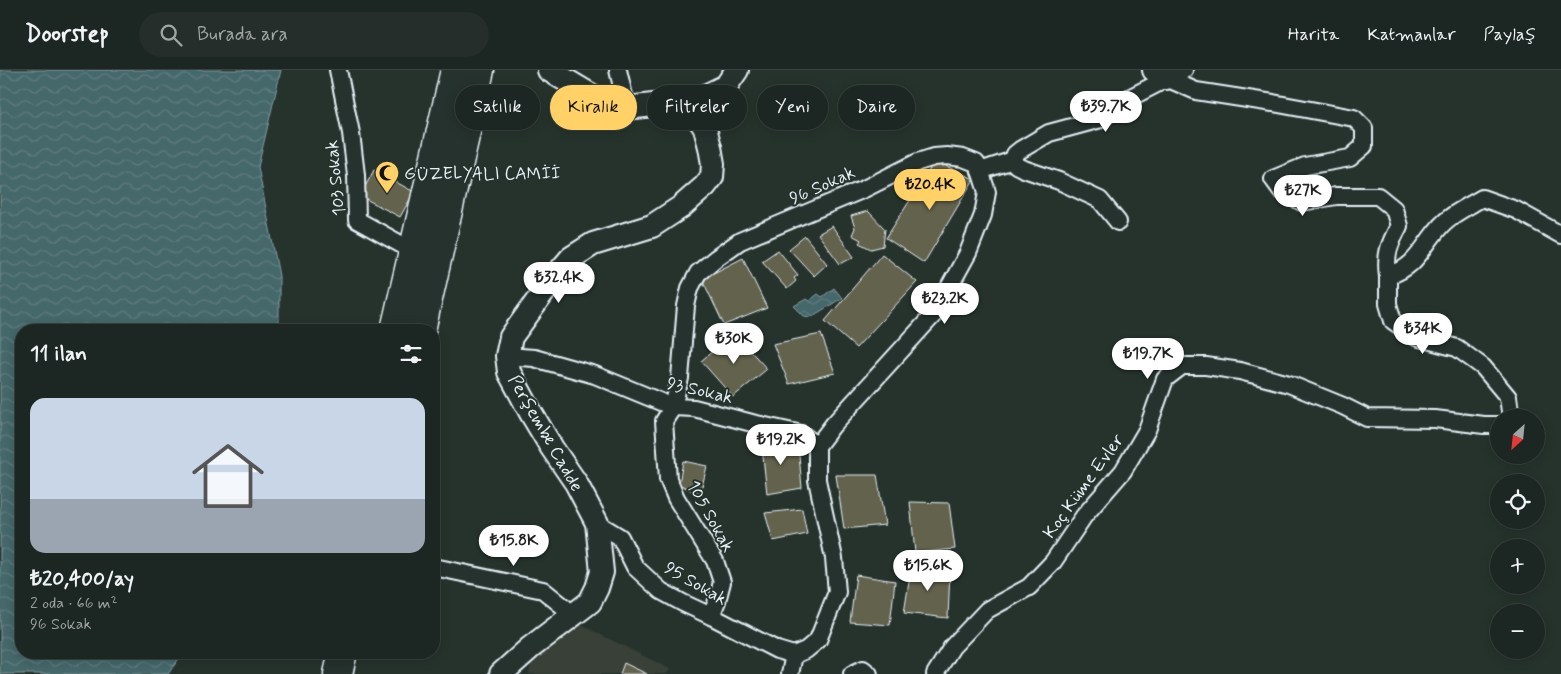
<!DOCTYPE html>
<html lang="tr">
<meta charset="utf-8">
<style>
body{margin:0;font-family:Mynerve,sans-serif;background:#252e2a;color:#f1f3f6;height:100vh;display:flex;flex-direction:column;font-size:19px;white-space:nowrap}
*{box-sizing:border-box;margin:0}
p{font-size:16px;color:#a0a5a5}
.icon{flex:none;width:28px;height:28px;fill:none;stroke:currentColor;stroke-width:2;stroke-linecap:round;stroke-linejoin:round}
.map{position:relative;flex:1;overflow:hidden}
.details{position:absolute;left:15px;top:254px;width:425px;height:335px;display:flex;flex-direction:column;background:#1c2622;border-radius:20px;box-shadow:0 2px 12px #0003,0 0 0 1px #3a4340}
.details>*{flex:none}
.banner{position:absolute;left:455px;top:15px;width:475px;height:45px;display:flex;gap:10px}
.needle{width:32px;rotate:207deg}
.controls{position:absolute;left:1490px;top:339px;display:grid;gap:10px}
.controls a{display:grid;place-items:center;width:55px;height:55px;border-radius:50%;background:#1c2622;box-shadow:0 2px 12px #0003,0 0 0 1px #3a4340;font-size:25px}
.price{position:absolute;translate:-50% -42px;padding:0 11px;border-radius:18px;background:#fff;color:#222;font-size:16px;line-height:32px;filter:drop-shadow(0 1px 2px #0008)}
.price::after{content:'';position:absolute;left:50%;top:30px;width:15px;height:11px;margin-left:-8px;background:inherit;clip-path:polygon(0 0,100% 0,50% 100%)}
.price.selected{background:#ffd166;color:#111}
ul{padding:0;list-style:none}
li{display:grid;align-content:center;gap:10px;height:265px;padding:0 15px}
li span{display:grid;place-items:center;height:155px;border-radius:15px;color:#555}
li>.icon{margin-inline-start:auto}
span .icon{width:90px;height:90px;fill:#fffc;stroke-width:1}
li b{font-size:21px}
h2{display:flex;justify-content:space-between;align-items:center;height:60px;padding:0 15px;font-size:21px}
.pill{padding:0 18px;border-radius:22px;background:#1c2622;box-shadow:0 2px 12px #0003,0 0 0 1px #3a4340;font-size:18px;line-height:45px}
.pill.selected{background:#ffd166;color:#111}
header{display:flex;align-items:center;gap:30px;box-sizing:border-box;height:70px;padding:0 25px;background:#1c2622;border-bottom:1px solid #3a4340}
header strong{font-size:24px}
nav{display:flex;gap:28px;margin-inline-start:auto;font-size:18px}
.search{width:350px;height:45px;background:#252e2a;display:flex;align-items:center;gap:12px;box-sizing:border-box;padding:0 18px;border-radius:28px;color:#a0a5a5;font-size:19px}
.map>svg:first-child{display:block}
</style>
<header>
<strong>Doorstep</strong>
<div class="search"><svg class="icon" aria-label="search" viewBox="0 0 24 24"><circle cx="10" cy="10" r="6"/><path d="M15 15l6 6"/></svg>Burada ara</div>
<nav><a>Harita</a><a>Katmanlar</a><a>Paylaş</a></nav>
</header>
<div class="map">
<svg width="1561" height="604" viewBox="0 0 1561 604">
<defs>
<pattern id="water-waves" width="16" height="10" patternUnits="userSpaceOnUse" patternTransform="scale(1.25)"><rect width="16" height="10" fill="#45676b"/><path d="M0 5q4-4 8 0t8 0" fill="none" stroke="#607d81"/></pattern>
</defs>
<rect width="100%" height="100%" fill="#26332d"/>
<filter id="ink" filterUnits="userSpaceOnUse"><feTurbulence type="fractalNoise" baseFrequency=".02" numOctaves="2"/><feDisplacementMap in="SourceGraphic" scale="10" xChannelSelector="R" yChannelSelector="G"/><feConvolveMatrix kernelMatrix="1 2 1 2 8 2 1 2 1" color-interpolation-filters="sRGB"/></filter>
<g filter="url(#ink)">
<!-- built -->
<path fill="#394137" d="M579,554L670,599L667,604H529L531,594Z"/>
<!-- water -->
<g fill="url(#water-waves)" stroke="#869ea3">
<path d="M0,0H281L258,97L279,206V260H21V582L183,583L168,604H0Z"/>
<path d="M834,218L842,228L811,247L804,246L794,236L806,229L809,231L818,224L822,227Z"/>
</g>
<!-- building -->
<g fill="#64624e" stroke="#e8f1f8">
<path d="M935,91L974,109L924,193L886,168Z"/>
<path d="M374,100L414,122L400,147L360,126Z"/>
<path d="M868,141L885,159L883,176L871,179L859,173L861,170L852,165L855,158L851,146Z"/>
<path d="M832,156L854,187L840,194L818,164Z"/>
<path d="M805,166L827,194L814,206L789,179Z"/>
<path d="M778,180L798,205L794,208L796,211L787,219L762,191Z"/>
<path d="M882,184L917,212L856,278L825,251Z"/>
<path d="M743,188L767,238L724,255L702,209Z"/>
<path d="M734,263L767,299L733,327L701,291Z"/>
<path d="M821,264L835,303L789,314L773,274Z"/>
<path d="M761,368L798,374L802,418L767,424Z"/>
<path d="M683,391L707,396L700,425L679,414Z"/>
<path d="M836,405H877L885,455L844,459Z"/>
<path d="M910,432L949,433L955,479L915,483Z"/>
<path d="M802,439L807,464L773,471L765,443Z"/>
<path d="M912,493L950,501L948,548L904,543Z"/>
<path d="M856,505L895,511L890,555L850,552Z"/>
<path d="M624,593L647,604H620Z"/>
</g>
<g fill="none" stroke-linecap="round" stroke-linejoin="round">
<defs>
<g id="street">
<path d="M338,0L351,63L356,105L357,150L413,181"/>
<path d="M618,0L627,38"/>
<path d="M1166,8L1196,21L1273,33L1354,48L1364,58V76L1350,88L1305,96L1273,109L1281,120L1302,132L1336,126H1378L1394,139L1399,156C1389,175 1385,184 1388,206C1417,196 1420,180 1438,159C1449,145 1467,137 1482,128L1516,140L1561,165"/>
<path d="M980,101L1013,90"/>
<path d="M1118,152L1100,130L1059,111L1024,99L1016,95L1013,90L1015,84L1020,80L1049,63L1101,49L1118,35L1129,28L1184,0"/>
<path d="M1388,206V234L1393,251L1416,267L1457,278L1483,297L1508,327L1511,348"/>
<path d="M507,286L534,288L595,305L673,337L694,338L752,353L802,364L817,376V410L834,488L837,522L818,570L806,580L794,585"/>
<path d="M597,453L620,467L635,497L661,521L683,533L711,546L777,580L794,585"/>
<path d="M434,497L543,520L574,545"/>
<path d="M711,546L717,531L722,512L715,491L676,428L668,409L664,351L673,337L680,308L686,236L690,218L698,203L716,188L740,171L864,119L918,92L934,87L947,86L963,88L976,93L979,97L987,122L983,145L968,183L935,243L833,355L817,376"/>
<path d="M790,604L794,585"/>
<path d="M852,604L863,599L869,604"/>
<path d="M935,604L952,577L987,540L1029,517L1053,492L1084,446L1123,401L1147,360L1165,309L1182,296H1206L1240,301L1289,314L1343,336L1367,348L1435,349L1484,355H1499"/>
</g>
<g id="secondary">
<path d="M1154,0L1166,8"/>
<path d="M689,34L726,16L737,0"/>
<path d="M501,604L530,578L590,532L597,518L602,502L597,453L576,413L552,378L531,343L509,302L507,286L511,267L554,208L571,188L593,174L652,156L681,137L705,116L712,107L713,94L710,77L705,58L689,34H662L627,38L594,27L549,0"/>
</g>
<g id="highway">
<path d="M395,260L455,0"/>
<path d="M421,260L480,0"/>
<path d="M338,604L343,582"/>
</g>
</defs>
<!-- street casing -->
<use href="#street" stroke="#e8f1f8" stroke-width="20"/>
<!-- secondary casing -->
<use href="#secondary" stroke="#e8f1f8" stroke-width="26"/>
<!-- highway casing -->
<use href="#highway" stroke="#e8f1f8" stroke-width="31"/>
<!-- street -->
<use href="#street" stroke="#26332d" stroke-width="16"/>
<!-- secondary -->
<use href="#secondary" stroke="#26332d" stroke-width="22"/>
<!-- highway -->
<use href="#highway" stroke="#26332d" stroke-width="28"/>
</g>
</g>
<!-- icons -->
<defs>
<symbol id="mosque-pin" viewBox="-11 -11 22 30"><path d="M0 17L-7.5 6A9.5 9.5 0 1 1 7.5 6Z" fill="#ffd166" stroke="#26332d"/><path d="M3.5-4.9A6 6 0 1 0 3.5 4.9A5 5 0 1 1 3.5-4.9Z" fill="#111"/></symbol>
</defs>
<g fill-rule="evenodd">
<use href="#mosque-pin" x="373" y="89" width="28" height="38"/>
</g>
<g text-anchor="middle" stroke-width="4" stroke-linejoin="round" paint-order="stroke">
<!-- poi labels -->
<g font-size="18" fill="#e8f1f8" stroke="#26332d" text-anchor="start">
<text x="404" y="109">GÜZELYALI CAMİİ</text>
</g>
<!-- street labels -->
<g font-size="18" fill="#e8f1f8" stroke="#26332d">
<text transform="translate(335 108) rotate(-96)" y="6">103 Sokak</text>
<text transform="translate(822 115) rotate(-24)" y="6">96 Sokak</text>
<text transform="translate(700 320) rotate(13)" y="6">93 Sokak</text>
<text transform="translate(546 363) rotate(60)" y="6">Perşembe Cadde</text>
<text transform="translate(1083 416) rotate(-54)" y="6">Koç Küme Evler</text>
<text transform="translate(711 446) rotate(61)" y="6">105 Sokak</text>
<text transform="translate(696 513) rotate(30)" y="6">95 Sokak</text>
</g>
</g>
</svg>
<div class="controls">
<a><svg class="needle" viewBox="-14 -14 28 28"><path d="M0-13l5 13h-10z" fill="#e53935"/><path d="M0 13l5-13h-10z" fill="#a0a5a5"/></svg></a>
<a><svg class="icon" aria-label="locate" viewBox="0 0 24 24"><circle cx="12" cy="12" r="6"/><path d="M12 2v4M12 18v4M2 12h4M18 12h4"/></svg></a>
<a>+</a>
<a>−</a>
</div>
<b class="price" style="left:1106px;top:63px">₺39.7K</b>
<b class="price selected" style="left:930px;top:141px">₺20.4K</b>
<b class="price" style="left:1303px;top:147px">₺27K</b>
<b class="price" style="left:559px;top:234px">₺32.4K</b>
<b class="price" style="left:945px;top:255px">₺23.2K</b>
<b class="price" style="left:1423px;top:285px">₺34K</b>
<b class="price" style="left:734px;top:295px">₺30K</b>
<b class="price" style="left:1148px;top:310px">₺19.7K</b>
<b class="price" style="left:781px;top:396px">₺19.2K</b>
<b class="price" style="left:514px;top:497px">₺15.8K</b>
<b class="price" style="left:928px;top:522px">₺15.6K</b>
<div class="banner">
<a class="pill">Satılık</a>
<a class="pill selected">Kiralık</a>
<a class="pill">Filtreler</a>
<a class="pill">Yeni</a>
<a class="pill">Daire</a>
</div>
<section class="details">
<h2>11 ilan<svg class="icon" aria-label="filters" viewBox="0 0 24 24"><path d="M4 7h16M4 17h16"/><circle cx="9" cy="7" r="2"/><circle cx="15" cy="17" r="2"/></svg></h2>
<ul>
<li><span style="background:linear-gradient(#c9d6e8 65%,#9aa5b1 0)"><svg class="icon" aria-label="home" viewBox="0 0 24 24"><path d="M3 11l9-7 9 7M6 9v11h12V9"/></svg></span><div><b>₺20,400/ay</b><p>2 oda · 66 m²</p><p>96 Sokak</p></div></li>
</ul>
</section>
</div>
